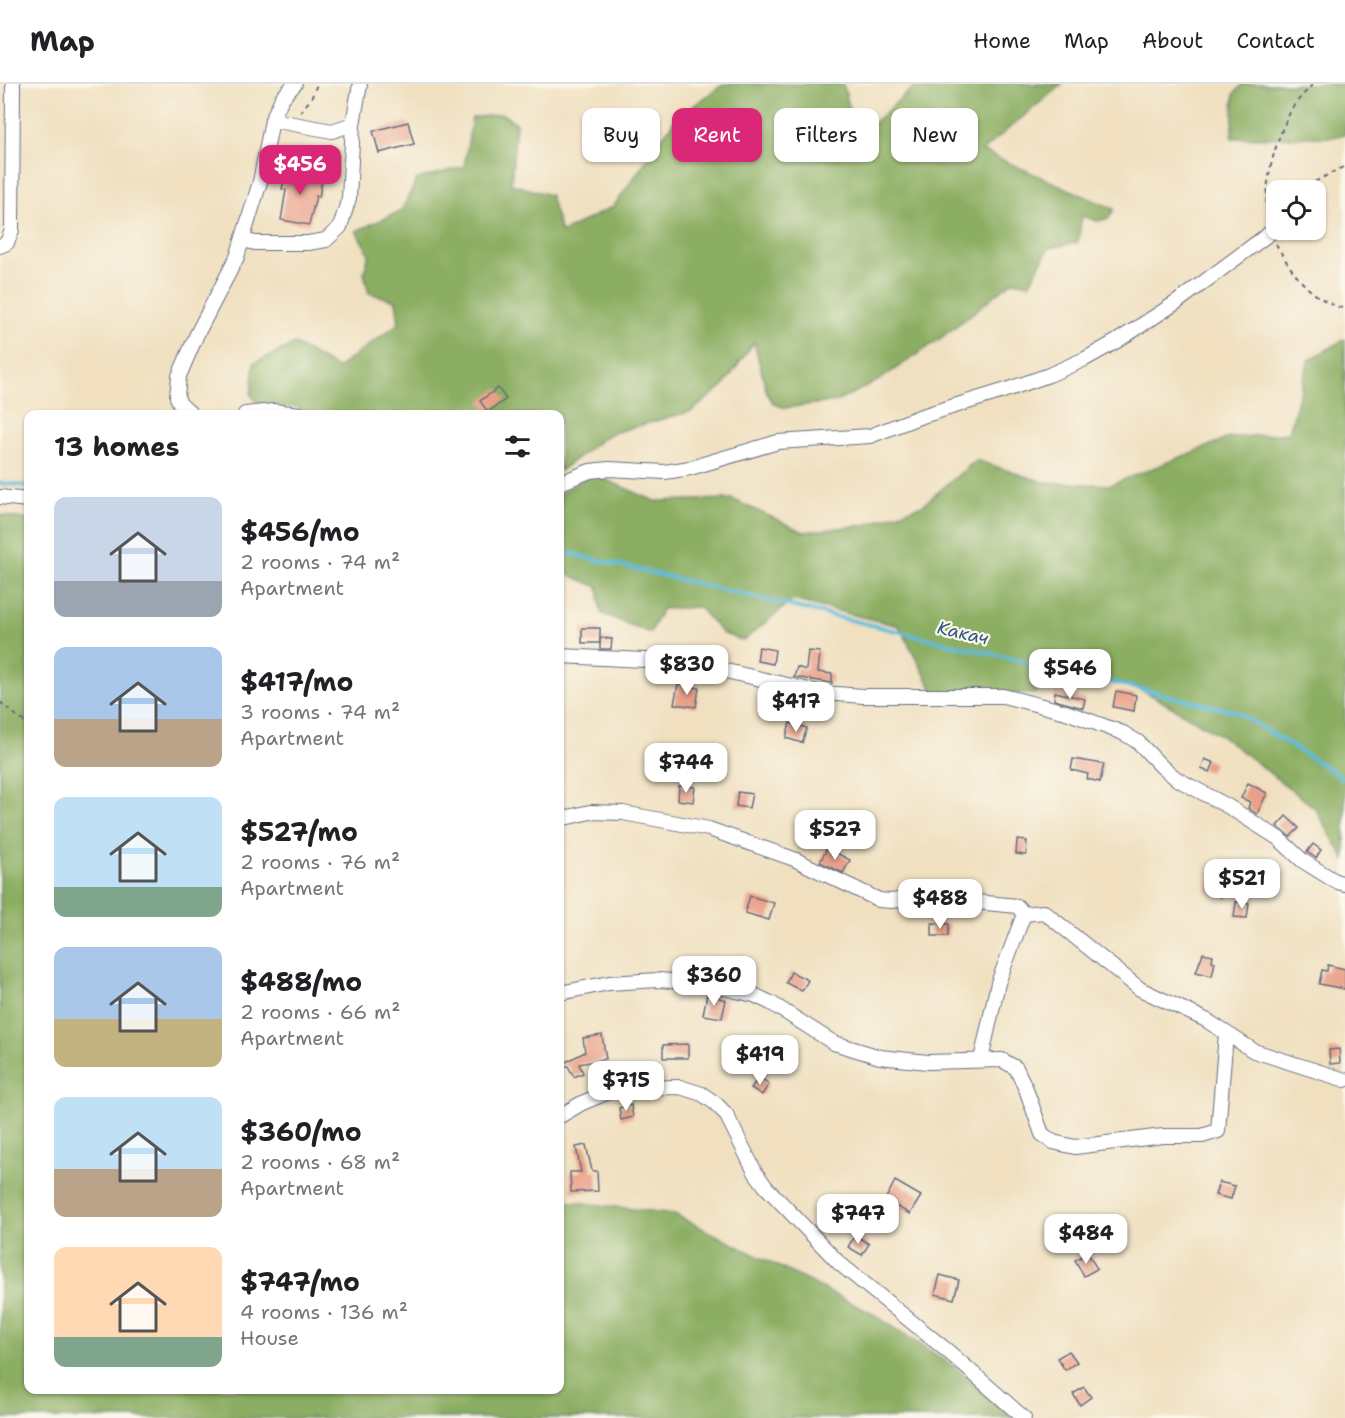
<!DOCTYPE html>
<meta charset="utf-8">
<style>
body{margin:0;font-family:"Shantell Sans",sans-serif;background:#f2f2f2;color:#202124;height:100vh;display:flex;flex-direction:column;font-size:22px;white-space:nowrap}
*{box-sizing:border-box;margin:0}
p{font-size:20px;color:#757577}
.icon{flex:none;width:33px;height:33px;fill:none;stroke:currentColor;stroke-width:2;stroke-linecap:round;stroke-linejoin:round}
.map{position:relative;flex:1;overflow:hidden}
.drawer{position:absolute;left:24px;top:326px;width:540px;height:984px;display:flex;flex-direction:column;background:#fff;border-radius:12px;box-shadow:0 2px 4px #0004}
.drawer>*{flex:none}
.banner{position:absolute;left:582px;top:24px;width:570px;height:54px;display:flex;gap:12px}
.fabs{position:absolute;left:1266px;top:96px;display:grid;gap:12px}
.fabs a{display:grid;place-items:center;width:60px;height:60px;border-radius:12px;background:#fff;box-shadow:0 2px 4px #0004;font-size:30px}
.price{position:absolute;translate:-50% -51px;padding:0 14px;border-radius:12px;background:#fff;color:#222;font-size:20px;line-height:39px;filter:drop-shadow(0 2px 3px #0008)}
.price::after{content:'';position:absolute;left:50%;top:36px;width:18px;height:14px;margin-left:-9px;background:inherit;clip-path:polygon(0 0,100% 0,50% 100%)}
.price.selected{background:#db2777;color:#fff}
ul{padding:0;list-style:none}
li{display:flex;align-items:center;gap:18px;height:150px;padding:0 30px}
li span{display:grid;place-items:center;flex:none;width:168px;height:120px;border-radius:12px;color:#555}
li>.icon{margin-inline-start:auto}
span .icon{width:72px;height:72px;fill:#fffc;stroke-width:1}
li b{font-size:26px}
h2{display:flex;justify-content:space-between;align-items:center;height:72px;padding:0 30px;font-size:26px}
.tag{padding:0 21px;border-radius:12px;background:#fff;box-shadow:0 2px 4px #0004;font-size:21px;line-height:54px}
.tag.selected{background:#db2777;color:#fff}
header{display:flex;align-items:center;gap:36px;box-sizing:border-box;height:84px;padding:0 30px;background:#fff;border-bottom:2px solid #e0e0e0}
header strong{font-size:28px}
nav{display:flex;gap:33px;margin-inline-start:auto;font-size:21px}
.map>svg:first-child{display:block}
</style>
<header>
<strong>Map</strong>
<nav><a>Home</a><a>Map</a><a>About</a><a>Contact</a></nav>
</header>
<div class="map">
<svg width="1345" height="1334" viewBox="0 0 1345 1334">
<rect width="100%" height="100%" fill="#fbf7ec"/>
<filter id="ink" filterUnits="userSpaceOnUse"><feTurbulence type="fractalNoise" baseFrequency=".0167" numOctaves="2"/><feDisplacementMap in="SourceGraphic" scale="12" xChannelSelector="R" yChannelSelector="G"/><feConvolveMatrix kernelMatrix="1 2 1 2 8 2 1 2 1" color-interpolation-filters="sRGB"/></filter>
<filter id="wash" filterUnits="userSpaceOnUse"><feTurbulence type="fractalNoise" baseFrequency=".008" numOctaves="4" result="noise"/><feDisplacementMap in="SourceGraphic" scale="24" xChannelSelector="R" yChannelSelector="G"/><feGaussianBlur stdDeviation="1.35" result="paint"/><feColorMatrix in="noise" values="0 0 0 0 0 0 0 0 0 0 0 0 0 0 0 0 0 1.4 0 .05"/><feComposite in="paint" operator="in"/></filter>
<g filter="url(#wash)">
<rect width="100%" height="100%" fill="#f0e0c0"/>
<!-- forest -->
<g fill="#8bae62" stroke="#536e60" stroke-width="1.5">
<path d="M724,0H843L850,26L868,44L917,0H1062L982,67L1114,125L1108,135L1097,137L1082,132L1078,158L1049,164L1029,200L1013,197L941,254L879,296L838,317L785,324L774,320L767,309L754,258L723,302L692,327L609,350L560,387V330H311L297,323L260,322L251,311L254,279L295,260L337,284L399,239L396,217L369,209L364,189L369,170L356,147L401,127L417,95L464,83L472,34L502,30L516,39L511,100L550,111L561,149L614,122L676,34Z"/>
<path d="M1243,0H1345V50L1333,53L1232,54L1234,10Z"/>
<path d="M1345,255V776L1315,724L1222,652L1146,608L1063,581L1035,610L934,608L899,542L793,516L743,557L722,549L699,523L662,525L650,549L601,529L598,503L560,487V409L593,390L655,417L732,415L804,448L865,441L923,421L976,376L1043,398L1110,401L1229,354L1289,349L1309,276Z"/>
<path d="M0,431L28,436V1305H560V1116L674,1130L873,1230L955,1283L1013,1334H0Z"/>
</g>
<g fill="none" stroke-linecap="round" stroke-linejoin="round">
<!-- stream -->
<g stroke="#5bbbda" stroke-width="4">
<path d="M0,399L28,402"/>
<path d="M560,467L1237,628L1345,695"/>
</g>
</g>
<g id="blocks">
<!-- building -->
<g fill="#eaa088">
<path d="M408,38L414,60L379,69L373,47Z"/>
<path d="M287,85L323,92L319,113L316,112L309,141L281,136L286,106L282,105Z"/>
<path d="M498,304L506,315L488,328L480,317Z"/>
<rect x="582" y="544" width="18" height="15"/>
<path d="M600,554L612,555L611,565H600Z"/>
<path d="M759,563L775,566L773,580L757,577Z"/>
<path d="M808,567L820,568L818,588L832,590V599L794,593L797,583L806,586Z"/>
<path d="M678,600L699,604L696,623L674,620Z"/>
<path d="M1116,607L1136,611L1134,627L1113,623Z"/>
<path d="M1055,608L1085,615L1083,624L1054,616Z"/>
<path d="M790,639L807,644L802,659L786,654Z"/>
<path d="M1073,675L1104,680L1100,698L1087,695L1088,690L1071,686Z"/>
<path d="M1205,675L1214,679L1210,688L1201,685Z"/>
<path d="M1248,699L1267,709L1257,730L1248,724L1250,718L1241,714Z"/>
<path d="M679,702L695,703L693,718L678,716Z"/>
<path d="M738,708L752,710L749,724L736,722Z"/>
<path d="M1286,732L1299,744L1290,753L1277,742Z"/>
<path d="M1017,756L1027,757L1026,771L1016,770Z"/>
<path d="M1313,760L1321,766L1316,774L1307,768Z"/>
<path d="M827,764L850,776L843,789L820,778Z"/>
<path d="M1213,791L1228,798L1221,813L1207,807Z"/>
<path d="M750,812L774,819L769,836L745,829Z"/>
<path d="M1236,818L1249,819L1247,834L1234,833Z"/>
<path d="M932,839L949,840L948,852H932Z"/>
<path d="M1203,869L1213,871L1212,877L1215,878L1212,892L1196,888Z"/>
<path d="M1328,881L1345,885V905L1319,900L1322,886L1327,887Z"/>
<path d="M791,888L808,896L802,907L786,899Z"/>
<path d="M707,910L726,916L722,934L703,931Z"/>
<path d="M602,951L606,975L579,980L583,989L574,993L568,982H562V980L585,968L583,954Z"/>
<path d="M688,960V974H663V961Z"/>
<path d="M1339,965L1340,979L1330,980L1329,966Z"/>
<path d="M759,993L769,1000L762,1011L751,1004Z"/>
<path d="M631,1021L633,1033L621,1036L619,1024Z"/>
<path d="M586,1061L592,1087H597L598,1107L571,1108L570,1088H581L576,1063Z"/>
<path d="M895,1097L921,1112L910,1130L885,1116Z"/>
<path d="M1219,1098L1235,1102L1231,1115L1215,1111Z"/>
<path d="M855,1151L869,1160L862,1171L848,1163Z"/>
<path d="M1088,1169L1097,1185L1084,1192L1075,1176Z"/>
<path d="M940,1191L959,1196L954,1215L935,1210Z"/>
<path d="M1069,1267L1077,1278L1065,1286L1057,1274Z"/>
<path d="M1084,1303L1091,1313L1080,1321L1073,1310Z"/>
</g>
</g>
</g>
<g filter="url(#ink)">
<use href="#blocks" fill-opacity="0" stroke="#666d80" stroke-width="1.5"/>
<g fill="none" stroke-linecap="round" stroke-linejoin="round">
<defs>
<g id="street">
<path d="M272,36L332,47L353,40"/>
<path d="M243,156L255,159H308L326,156L340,143L349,114L353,40L360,0"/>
<path d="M0,162L7,159L12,146L13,0"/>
<path d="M191,330L180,320L177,313L179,292L197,250L237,173L260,98L272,36L282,14L295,0"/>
<path d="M245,330L273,327L300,330"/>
<path d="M560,399L590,387L609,385L665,388L690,384L778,358L870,352L919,333L1003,307L1049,291L1085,275L1117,257L1177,218L1270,149"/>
<path d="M0,413L28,416"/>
<path d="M560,572L686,578L823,609L863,612H1003L1066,628L1123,649L1138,658L1162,683L1177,695L1229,723L1278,754L1303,777L1335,797L1345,800"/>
<path d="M560,735L590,728L623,729L709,745L794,775L879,816L891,817L925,813L1017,822L1024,830L1044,828L1140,905L1206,936L1254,967L1345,996"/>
<path d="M560,909L609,899L658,896L701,899L754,911L771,919L834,959L880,973L928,978L1002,976L1016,984L1026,1005L1042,1050L1053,1058L1075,1063L1163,1052H1202L1218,1047L1226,950"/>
<path d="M981,976L998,899L1024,830"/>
<path d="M560,1032L582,1019L611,1007L627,1004L680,1003L702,1010L715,1019L726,1030L755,1088L766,1103L839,1179L950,1269L1024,1334"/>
</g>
</defs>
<!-- street casing -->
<use href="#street" stroke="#666d80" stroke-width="16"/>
<!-- path -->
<g stroke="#666d80" stroke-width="2" stroke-dasharray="4.5 4.5" stroke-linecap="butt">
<path d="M300,28L311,15L317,0"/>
<path d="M1299,106L1345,82"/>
<path d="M1268,137C1262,104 1275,55 1292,25C1297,16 1306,8 1313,0"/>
<path d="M1269,137V130L1276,123"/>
<path d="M1276,160C1293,190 1310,215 1345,225"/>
<path d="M0,618L28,641"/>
</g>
<!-- street -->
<use href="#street" stroke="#fff" stroke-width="14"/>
</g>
</g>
<g text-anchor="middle" stroke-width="4.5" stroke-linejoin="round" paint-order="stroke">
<!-- water labels -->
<g font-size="18" font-style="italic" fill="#2e5983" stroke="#fbf7ec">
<text transform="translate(963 549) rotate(13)" y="6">Какач</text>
</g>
</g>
</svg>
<div class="fabs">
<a><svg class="icon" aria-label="locate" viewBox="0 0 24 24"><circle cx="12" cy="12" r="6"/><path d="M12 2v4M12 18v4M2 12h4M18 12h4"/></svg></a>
</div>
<b class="price selected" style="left:300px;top:112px">$456</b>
<b class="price" style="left:687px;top:612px">$830</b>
<b class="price" style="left:1070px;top:616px">$546</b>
<b class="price" style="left:796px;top:649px">$417</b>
<b class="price" style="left:686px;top:710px">$744</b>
<b class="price" style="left:835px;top:777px">$527</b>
<b class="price" style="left:1242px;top:826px">$521</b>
<b class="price" style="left:940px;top:846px">$488</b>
<b class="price" style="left:714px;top:923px">$360</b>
<b class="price" style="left:760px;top:1002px">$419</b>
<b class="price" style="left:626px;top:1028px">$715</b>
<b class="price" style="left:858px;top:1161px">$747</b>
<b class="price" style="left:1086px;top:1181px">$484</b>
<div class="banner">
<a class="tag">Buy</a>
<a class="tag selected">Rent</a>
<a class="tag">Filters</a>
<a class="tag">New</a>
</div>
<section class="drawer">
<h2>13 homes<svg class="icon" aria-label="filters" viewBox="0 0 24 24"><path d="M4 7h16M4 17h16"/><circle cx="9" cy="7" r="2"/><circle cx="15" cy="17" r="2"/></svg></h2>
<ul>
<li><span style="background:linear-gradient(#c9d6e8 70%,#9aa5b1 0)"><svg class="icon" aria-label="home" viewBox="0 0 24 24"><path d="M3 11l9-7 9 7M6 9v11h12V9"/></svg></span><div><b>$456/mo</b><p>2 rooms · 74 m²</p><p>Apartment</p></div></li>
<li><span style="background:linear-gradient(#a9c7e8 60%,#b9a48a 0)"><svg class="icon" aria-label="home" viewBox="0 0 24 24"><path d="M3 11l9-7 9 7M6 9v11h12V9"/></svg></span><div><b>$417/mo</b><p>3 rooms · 74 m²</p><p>Apartment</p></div></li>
<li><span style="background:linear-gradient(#bfe0f5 75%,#7fa58c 0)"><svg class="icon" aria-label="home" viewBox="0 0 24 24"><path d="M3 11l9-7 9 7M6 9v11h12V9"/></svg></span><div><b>$527/mo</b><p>2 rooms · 76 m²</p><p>Apartment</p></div></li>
<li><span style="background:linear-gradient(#a9c7e8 60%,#c2b280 0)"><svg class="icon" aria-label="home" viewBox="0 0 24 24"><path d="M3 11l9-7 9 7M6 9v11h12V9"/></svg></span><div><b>$488/mo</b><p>2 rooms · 66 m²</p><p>Apartment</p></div></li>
<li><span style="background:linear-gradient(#bfe0f5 60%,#b9a48a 0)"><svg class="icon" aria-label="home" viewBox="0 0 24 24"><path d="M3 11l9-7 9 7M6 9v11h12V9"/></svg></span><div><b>$360/mo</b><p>2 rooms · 68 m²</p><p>Apartment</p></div></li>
<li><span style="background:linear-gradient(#ffd9b3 75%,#7fa58c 0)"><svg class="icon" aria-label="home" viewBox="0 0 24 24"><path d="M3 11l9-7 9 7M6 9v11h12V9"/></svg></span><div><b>$747/mo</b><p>4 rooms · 136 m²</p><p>House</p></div></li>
</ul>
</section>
</div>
